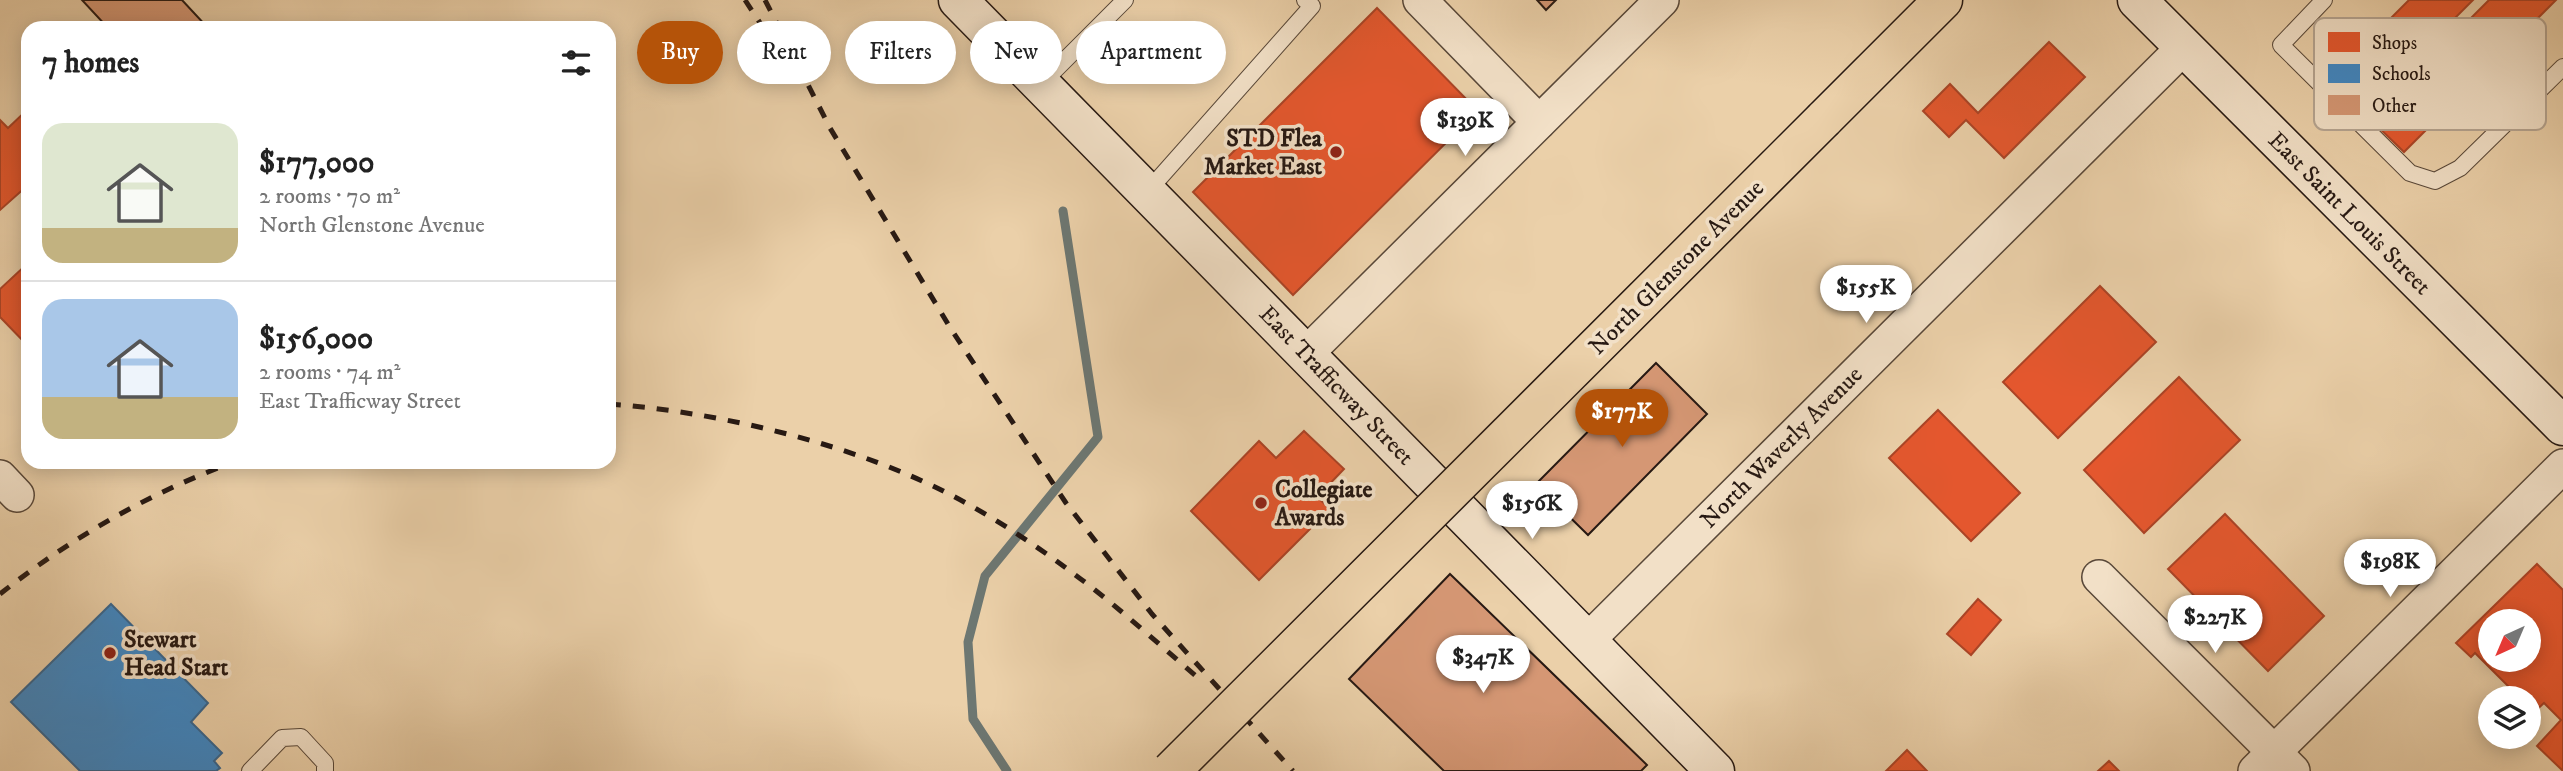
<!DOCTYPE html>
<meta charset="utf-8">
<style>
body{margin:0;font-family:"IM FELL DW Pica",serif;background:#f6f6f6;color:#222;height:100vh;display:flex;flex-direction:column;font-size:26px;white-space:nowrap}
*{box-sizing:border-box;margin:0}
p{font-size:23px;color:#767676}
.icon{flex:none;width:38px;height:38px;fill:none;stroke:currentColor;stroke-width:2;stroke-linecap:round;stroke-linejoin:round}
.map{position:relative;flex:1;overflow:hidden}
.drawer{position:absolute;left:21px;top:21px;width:595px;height:448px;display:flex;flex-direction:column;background:#fff;border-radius:21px;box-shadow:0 4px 18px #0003}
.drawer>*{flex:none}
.banner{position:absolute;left:637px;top:21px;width:665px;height:63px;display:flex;gap:14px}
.needle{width:46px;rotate:224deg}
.tools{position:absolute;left:2478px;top:609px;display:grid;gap:14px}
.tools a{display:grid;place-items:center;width:63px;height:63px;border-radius:50%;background:#fff;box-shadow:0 4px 18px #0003;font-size:35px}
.price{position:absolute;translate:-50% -60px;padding:0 16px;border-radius:24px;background:#fff;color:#222;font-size:23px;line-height:46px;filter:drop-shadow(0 2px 4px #0008)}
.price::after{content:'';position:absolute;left:50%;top:42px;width:21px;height:16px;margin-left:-10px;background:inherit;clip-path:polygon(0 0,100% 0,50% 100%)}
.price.current{background:#b45309;color:#fff}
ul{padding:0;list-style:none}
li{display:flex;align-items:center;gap:21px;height:175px;padding:0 21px}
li+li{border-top:2px solid #e0e0e0}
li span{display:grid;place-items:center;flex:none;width:196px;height:140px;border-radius:21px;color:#555}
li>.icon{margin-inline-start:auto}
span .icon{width:84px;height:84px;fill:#fffc;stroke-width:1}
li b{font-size:30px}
h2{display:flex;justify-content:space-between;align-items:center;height:84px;padding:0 21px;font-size:30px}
.chip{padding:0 24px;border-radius:32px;background:#fff;box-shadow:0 4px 18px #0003;font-size:24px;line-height:63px}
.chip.current{background:#b45309;color:#fff}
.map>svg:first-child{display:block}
</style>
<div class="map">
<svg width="2563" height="771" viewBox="0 0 2563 771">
<rect width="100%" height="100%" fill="#ebd0a9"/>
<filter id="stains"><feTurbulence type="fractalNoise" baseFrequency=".00286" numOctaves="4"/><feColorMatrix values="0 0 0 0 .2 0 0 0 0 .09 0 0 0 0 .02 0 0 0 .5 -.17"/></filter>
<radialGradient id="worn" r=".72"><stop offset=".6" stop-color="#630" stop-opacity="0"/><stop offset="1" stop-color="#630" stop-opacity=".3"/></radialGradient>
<!-- shops -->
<g fill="#e4572e" stroke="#ab4426" stroke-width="2" fill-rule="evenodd">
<path d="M2409,0H2473L2398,75L2366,43Z"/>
<path d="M2489,0H2556L2404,152L2370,119Z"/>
<path d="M1377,8L1478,111L1293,295L1193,192Z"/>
<path d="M2049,42L2085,77L2004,158L1966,120L1949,137L1923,111L1950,84L1978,113Z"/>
<path d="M28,109V185L0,210V120L8,128Z"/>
<path d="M28,263V346L0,317V289Z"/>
<path d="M2100,286L2156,342L2058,438L2003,382Z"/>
<path d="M2179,377L2240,440L2144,533L2084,470Z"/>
<path d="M1938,410L2020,493L1971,541L1889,458Z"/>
<path d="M1304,431L1344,469L1317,497L1330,509L1259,580L1191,511L1259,441L1276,458Z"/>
<path d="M2225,514L2324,616L2268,671L2168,569Z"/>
<path d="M2537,564L2563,590V771L2537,746L2561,720L2544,703L2534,712L2529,707V698H2520L2475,653L2471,657L2456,643ZM2490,621H2529V660H2490Z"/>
<path d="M1978,599L2001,620L1971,655L1947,634Z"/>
<path d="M1907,750L1927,771H1886Z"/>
<path d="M2109,761L2119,771H2098Z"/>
</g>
<!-- schools -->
<path fill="#3f88c5" stroke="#386790" stroke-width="2" d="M111,604L208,703L191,722L222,753L214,761L220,768L216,771H80L11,702Z"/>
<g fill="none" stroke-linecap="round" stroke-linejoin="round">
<!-- stream -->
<path stroke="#6d7772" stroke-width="9" d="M1007,771L973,719L968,642L985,576L1098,437L1063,211"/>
</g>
<!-- building -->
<g fill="#d59774" stroke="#271913" stroke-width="2">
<path d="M82,0H182L208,28H108Z"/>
<path d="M1537,0H1556L1546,10Z"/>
<path d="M1656,363L1707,414L1588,535L1536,484Z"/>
<path d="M1450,574L1647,765L1641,771H1444L1349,679Z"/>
</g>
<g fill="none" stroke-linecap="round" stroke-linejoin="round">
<defs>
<g id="lane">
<path d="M2324,0L2281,45L2410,173L2435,181L2460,168L2563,67"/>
<path d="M1041,84L1125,0"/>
<path d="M1147,192L1312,6L1305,0"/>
<path d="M250,771L282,738L301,737L325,763V771"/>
</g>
<g id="street">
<path d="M1420,0L1539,122"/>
<path d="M1306,354L1662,0"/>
<path d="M0,477L17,495"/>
<path d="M2099,577L2293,771"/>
<path d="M1587,641L2184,47"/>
<path d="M2255,771L2563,466"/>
</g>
<g id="secondary">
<path d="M958,0L1715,771"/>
<path d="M2137,0L2563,426"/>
</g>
<path id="primary" d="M1824,119L1943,0"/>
</defs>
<!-- lane casing -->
<use href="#lane" stroke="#584738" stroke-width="18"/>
<!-- street casing -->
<use href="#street" stroke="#584738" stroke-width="36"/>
<!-- secondary casing -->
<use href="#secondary" stroke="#271913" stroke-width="41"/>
<!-- primary casing -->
<use href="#primary" stroke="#271913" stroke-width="41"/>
<!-- lane -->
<use href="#lane" stroke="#f2e0c7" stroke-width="16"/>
<!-- street -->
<use href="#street" stroke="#f2e0c7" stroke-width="33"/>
<!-- secondary -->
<use href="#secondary" stroke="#f2e0c7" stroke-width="38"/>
<!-- primary -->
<use href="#primary" stroke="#ebd0a9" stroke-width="38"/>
<!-- rail -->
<g stroke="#271913" stroke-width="5" stroke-dasharray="12 12" stroke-linecap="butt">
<path d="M745,0L793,73"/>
<path d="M765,0L830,128L951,329L1066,503L1152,614L1293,771"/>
<path d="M609,404C707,411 821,437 911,476C967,500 1022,535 1070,571C1114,603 1155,641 1196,676"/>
<path d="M0,594C71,538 149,493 234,462"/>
</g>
<defs>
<path id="primary-bridge" d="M1171,771L1824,119"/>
</defs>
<!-- primary-bridge casing -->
<use href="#primary-bridge" stroke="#271913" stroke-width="41" stroke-linecap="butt"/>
<!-- primary-bridge -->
<use href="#primary-bridge" stroke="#ebd0a9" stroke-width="38"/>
</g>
<!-- markers -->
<g fill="#8f2418" stroke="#f2e0c7" stroke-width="2.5">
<circle cx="1336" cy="152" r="7"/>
<circle cx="1261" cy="503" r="7"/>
<circle cx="110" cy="653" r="7"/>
</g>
<g text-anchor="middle" stroke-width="7" stroke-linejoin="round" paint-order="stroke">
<!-- poi labels -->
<g font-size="24" font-weight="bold" fill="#271913" stroke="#f2e0c7" text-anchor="start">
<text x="1322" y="146" text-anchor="end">STD Flea<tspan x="1322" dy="28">Market East</tspan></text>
<text x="1275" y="497">Collegiate<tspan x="1275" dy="28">Awards</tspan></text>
<text x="124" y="647">Stewart<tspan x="124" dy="28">Head Start</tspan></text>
</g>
<!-- street labels -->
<g font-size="24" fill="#271913" stroke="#f2e0c7">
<text transform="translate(2350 213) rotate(45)" y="8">East Saint Louis Street</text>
<text transform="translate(1676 267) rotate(-45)" y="8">North Glenstone Avenue</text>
<text transform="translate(1337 385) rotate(46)" y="8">East Trafficway Street</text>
<text transform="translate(1781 447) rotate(-45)" y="8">North Waverly Avenue</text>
</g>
</g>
<!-- legend -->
<rect x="2314" y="18" width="232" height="112" rx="10" fill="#f2e0c7" stroke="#b5a491" stroke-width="2"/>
<rect x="2328" y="32" width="32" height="20" fill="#e4572e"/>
<rect x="2328" y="64" width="32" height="19" fill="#3f88c5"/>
<rect x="2328" y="95" width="32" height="20" fill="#d59774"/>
<g font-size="19" fill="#271913">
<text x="2372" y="49">Shops</text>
<text x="2372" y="80">Schools</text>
<text x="2372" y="112">Other</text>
</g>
<rect width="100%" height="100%" filter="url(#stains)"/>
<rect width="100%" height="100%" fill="url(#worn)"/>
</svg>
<div class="tools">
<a><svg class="needle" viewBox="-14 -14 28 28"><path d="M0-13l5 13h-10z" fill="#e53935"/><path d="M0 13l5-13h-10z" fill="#767676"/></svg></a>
<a><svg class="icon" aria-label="layers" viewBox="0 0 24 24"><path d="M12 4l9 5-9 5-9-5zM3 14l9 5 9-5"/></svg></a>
</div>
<b class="price" style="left:1465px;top:158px">$139K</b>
<b class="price" style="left:1866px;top:325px">$155K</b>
<b class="price current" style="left:1622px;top:449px">$177K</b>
<b class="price" style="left:1532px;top:541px">$156K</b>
<b class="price" style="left:2390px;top:599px">$198K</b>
<b class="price" style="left:2215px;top:655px">$227K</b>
<b class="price" style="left:1483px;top:695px">$347K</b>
<div class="banner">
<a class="chip current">Buy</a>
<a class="chip">Rent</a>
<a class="chip">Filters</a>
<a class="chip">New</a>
<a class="chip">Apartment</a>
</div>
<section class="drawer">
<h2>7 homes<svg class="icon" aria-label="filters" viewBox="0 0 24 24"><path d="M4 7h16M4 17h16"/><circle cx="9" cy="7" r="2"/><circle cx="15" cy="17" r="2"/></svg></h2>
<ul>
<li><span style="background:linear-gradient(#dfe7d0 75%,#c2b280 0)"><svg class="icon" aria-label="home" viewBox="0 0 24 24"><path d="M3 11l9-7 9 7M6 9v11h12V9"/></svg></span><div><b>$177,000</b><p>2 rooms · 70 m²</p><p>North Glenstone Avenue</p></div></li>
<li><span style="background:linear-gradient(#a9c7e8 70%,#c2b280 0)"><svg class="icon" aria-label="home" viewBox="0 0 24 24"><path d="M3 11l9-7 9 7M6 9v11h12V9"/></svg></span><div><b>$156,000</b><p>2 rooms · 74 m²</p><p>East Trafficway Street</p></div></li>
</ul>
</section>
</div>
